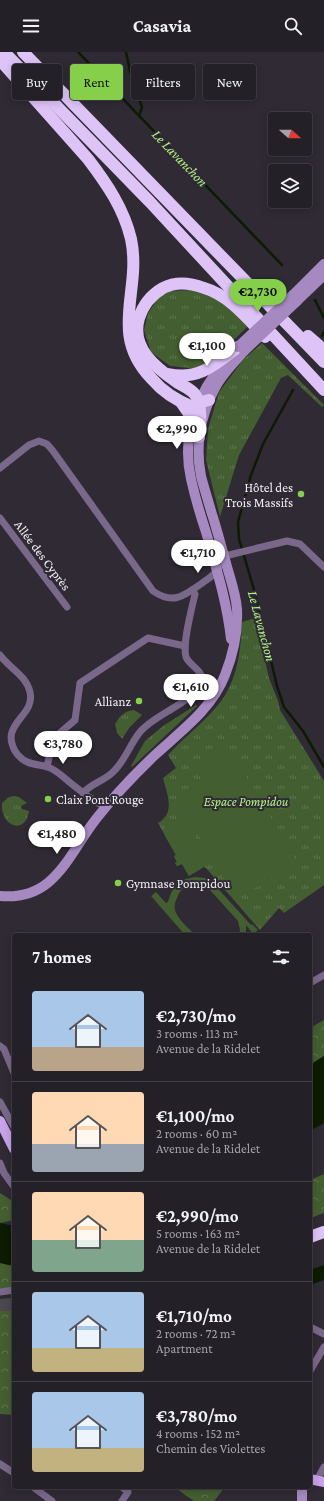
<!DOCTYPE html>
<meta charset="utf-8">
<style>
body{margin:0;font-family:"Crimson Pro",serif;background:#2f2d33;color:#f1f3f6;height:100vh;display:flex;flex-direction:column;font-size:15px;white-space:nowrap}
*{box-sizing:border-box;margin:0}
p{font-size:13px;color:#a3a3a7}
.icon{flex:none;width:22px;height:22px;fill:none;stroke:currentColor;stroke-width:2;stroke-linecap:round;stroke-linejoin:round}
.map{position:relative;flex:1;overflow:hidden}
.sheet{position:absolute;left:12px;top:881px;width:300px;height:556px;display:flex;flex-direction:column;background:#232027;border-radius:4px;box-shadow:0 2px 10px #0003,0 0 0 1px #403e44}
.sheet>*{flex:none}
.guide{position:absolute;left:12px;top:12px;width:300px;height:36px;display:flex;gap:8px}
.needle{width:26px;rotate:111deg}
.fabs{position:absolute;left:268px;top:60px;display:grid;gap:8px}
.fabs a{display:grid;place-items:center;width:44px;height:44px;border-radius:4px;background:#232027;box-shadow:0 2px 10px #0003,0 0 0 1px #403e44;font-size:20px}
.price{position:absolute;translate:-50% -34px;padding:0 9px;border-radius:14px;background:#fff;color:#222;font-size:13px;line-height:26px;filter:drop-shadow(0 1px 2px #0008)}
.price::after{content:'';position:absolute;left:50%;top:24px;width:12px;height:9px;margin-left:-6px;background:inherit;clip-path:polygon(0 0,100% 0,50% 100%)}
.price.selected{background:#86cf4b;color:#111}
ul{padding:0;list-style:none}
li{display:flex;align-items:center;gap:12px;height:100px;padding:0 20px}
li+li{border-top:1px solid #403e44}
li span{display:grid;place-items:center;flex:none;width:112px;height:80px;border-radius:4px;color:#555}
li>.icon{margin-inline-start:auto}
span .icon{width:48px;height:48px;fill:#fffc;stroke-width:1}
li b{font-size:17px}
h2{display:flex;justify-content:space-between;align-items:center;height:48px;padding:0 20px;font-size:17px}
.pill{padding:0 14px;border-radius:4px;background:#232027;box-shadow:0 2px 10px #0003,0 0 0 1px #403e44;font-size:14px;line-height:36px}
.pill.selected{background:#86cf4b;color:#111}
header{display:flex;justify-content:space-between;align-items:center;height:52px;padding:0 20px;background:#232027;font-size:18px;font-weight:700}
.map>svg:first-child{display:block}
</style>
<header><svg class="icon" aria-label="menu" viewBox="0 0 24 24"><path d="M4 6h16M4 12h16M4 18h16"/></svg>Casavia<svg class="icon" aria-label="search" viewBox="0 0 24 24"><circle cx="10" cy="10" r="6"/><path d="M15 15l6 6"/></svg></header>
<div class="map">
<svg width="324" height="1449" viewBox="0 0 324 1449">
<defs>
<pattern id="grass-tufts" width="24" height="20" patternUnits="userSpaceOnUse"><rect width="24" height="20" fill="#435e30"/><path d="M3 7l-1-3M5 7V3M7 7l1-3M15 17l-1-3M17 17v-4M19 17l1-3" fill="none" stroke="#5f754f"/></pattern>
<pattern id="forest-crowns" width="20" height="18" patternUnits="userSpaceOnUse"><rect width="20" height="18" fill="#435e30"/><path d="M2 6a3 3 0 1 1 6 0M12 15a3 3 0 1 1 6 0" fill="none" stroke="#5f754f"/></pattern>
</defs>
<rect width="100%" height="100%" fill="#2f2a34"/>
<!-- grass -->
<g fill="url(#grass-tufts)">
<path d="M192,238L216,247L234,259L247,275L217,305L200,317L170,314L151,300L144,278L148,261L159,245L170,239Z"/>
<path d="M262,291L324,353L322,355L288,323L281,326L239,403L220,465L206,408L208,377L219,340L243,308Z"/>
<path d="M255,566L269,626L278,649L280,658L324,729V833L284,861L279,856L260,878L206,816L204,815L189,824L182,812L177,814L175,811L177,810L174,804L176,803L158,771C176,761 167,742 163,726L176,716L168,703C186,683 209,667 224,645C238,623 241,596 242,570Z"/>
<path d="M196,653L197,654L132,715L131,714L145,689L163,674Z"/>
<path d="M134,658L142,663L129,676L122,687L117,681L115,671H116C120,663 125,659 134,658Z"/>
<path d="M14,744L19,745L27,751L21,754L22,757L29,759C25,784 0,774 2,751L9,745Z"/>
</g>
<!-- forest -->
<g fill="url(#forest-crowns)">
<path d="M324,968V1004L310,1013V976Z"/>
<path d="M324,1122V1161L310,1166V1128Z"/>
<path d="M0,1141L14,1150V1168L0,1171Z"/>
<path d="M0,1211L14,1214V1237H0Z"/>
<path d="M14,1246V1363L0,1362V1247Z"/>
<path d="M174,1435H225L214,1449H194Z"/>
</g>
<!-- garden -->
<g fill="#435e30">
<path d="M221,692L231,709L209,722L200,705Z"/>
<path d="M237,709L297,811L236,847L176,745Z"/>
<path d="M185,769L210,811L189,824L182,812L177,814L175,811L177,810L174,804L176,803L164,782Z"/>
<path d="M196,825L205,826L212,830L251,873L252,872L258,878L253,882L246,873V883H238L240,878L238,869L210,838C198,829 182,831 177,846C175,850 174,854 175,858C178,868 189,876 195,883H185L151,844L156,840L166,851L168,850C173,833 179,827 196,825Z"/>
</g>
<!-- water -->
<g fill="#0c1b02">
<path d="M324,1004V1071L310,1079V1013Z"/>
<path d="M0,1171L14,1174V1214L0,1211Z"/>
<path d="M324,1213V1228L310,1233V1218Z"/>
</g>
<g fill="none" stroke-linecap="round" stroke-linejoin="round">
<!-- stream -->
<g stroke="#0c1b02" stroke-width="2.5">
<path d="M78,0L282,213"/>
<path d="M126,0L130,19L142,55L139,64"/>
<path d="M315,248L324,266"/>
<path d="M322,284L324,280"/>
<path d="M293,338L263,392L251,423L238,470L239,487L255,541L277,634L284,655L303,679L324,715"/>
</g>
<!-- highway-tunnel -->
<path stroke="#4c4751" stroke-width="12" stroke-dasharray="12 6" stroke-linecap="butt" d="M0,1253H14"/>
<!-- street -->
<g stroke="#7a688b" stroke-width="7">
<path d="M0,416L29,393L39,389L47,392L53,399L153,539C173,553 184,544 201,532C206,528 212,525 216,520C221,514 222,507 229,503L287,489L300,492L324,515"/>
<path d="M0,466L67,555"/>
<path d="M0,603C9,616 26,623 30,640C34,658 17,665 12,680C9,688 14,700 20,705C27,713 39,712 48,715C57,718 65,727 73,733C83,741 94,749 105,755"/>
<path d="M47,715L53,687L75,668L80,631L148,586L185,594"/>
<path d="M83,741C92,731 104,729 113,720C125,709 130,692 140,680C149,669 166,661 178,653C187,647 201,639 202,627C202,618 189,613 186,605C182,592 192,556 195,542L192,538"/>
<path d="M310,931L324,923"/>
<path d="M0,994L4,997L14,1021"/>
<path d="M0,1050L14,1075"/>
<path d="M0,1111L4,1121L14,1135"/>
<path d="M0,1240L14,1238"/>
<path d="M310,1275L324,1282"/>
<path d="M310,1319L324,1295"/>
<path d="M0,1412L14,1421"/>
<path d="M317,1428L324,1415"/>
<path d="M33,1435L52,1449"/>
<path d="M122,1449L128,1440L122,1435"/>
</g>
<!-- secondary -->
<g stroke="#a689c1" stroke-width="10">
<path d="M293,243L324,212"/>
<path d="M297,249L324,223"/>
<path d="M226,308C197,341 181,383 191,427C195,445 200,462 206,480C216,515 227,550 231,587"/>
<path d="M0,844C55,849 68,803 96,767C114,744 134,723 155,703C181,679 212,657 225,623C233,603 238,578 237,557C236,542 230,526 226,511C221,494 217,477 211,459C208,448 204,436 201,424C195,394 201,363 215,336C222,322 234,311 244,299"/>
<path d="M302,1449V1435"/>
</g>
<!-- primary -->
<g stroke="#c8a2ea" stroke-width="10">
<path d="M0,1069L14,1097"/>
<path d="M310,1427L324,1430"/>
</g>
<!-- highway -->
<g stroke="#dec3f7" stroke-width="12">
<path d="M4,0L150,150L324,338"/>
<path d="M23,0L324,310"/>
<path d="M0,8L88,107C107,132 124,157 131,187C142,239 108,281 151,326C162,339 177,349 193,355L198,351L209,348"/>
<path d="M308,284L324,298"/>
<path d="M168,322C199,329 216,312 238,295"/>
<path d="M181,350L190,363L192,370"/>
<path d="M199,385C200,371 202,358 197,346C194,338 185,335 178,331C156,316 130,296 139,266C143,253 151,243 163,236C176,229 191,231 204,236C229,243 248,267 265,285"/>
<path d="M310,1185L324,1180"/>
</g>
<!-- secondary-bridge -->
<g stroke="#a689c1" stroke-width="10">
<path d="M238,295L293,243"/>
<path d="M244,299L297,249"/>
</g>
</g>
<!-- markers -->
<g fill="#86cf4b" stroke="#2f2a34" stroke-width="1.5">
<circle cx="301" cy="442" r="4"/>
<circle cx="139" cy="649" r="4"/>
<circle cx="48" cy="747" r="4"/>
<circle cx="118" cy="831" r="4"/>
</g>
<g text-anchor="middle" stroke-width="4" stroke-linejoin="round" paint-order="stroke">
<!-- poi labels -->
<g font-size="13" fill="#f1eef5" stroke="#2f2a34" text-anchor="end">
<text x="293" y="440">Hôtel des<tspan x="293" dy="15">Trois Massifs</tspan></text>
<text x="131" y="654">Allianz</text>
<text x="56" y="752" text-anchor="start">Claix Pont Rouge</text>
<text x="126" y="836" text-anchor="start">Gymnase Pompidou</text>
</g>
<!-- street labels -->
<g font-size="13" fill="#f1eef5" stroke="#2f2a34">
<text transform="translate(43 503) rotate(53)" y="5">Allée des Cyprès</text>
</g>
<!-- park labels -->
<g font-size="13" font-style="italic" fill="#b5f687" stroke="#2f2a34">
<text x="246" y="754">Espace Pompidou</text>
</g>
<!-- water labels -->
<g font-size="14" font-style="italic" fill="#b1f384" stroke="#2f2a34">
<text transform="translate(180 106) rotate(46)" y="5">Le Lavanchon</text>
<text transform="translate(262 574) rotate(75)" y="5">Le Lavanchon</text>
</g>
</g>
</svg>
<div class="fabs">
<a><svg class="needle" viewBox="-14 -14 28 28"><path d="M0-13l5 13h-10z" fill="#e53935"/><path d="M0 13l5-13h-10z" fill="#a3a3a7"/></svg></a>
<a><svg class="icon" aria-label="layers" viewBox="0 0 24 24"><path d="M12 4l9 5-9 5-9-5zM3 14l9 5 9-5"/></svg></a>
</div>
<b class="price selected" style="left:258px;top:261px">€2,730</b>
<b class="price" style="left:207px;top:315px">€1,100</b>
<b class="price" style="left:177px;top:398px">€2,990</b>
<b class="price" style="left:198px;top:522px">€1,710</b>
<b class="price" style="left:191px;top:656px">€1,610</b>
<b class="price" style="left:63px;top:713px">€3,780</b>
<b class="price" style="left:57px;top:803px">€1,480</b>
<div class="guide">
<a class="pill">Buy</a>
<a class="pill selected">Rent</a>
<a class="pill">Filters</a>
<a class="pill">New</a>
</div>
<section class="sheet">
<h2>7 homes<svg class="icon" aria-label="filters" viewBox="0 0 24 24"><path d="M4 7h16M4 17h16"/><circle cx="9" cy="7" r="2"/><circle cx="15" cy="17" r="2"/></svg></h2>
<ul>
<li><span style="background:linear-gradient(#a9c7e8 70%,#b9a48a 0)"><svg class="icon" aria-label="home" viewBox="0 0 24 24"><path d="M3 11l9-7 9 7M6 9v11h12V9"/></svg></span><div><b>€2,730/mo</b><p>3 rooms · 113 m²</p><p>Avenue de la Ridelet</p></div></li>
<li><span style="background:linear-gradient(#ffd9b3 65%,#9aa5b1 0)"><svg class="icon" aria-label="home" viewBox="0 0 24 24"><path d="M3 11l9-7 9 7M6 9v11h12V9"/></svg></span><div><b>€1,100/mo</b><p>2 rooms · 60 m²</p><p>Avenue de la Ridelet</p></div></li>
<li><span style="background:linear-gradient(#ffd9b3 60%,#7fa58c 0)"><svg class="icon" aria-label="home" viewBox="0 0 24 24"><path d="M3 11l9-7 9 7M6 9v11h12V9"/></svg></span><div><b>€2,990/mo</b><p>5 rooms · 163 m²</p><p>Avenue de la Ridelet</p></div></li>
<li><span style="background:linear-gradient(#a9c7e8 70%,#c2b280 0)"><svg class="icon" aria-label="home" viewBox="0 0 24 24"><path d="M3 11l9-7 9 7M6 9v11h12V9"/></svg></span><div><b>€1,710/mo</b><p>2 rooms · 72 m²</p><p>Apartment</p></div></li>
<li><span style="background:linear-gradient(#a9c7e8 70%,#c2b280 0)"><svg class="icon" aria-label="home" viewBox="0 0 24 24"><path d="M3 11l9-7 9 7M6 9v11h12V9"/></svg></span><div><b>€3,780/mo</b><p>4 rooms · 152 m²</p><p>Chemin des Violettes</p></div></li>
</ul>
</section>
</div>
